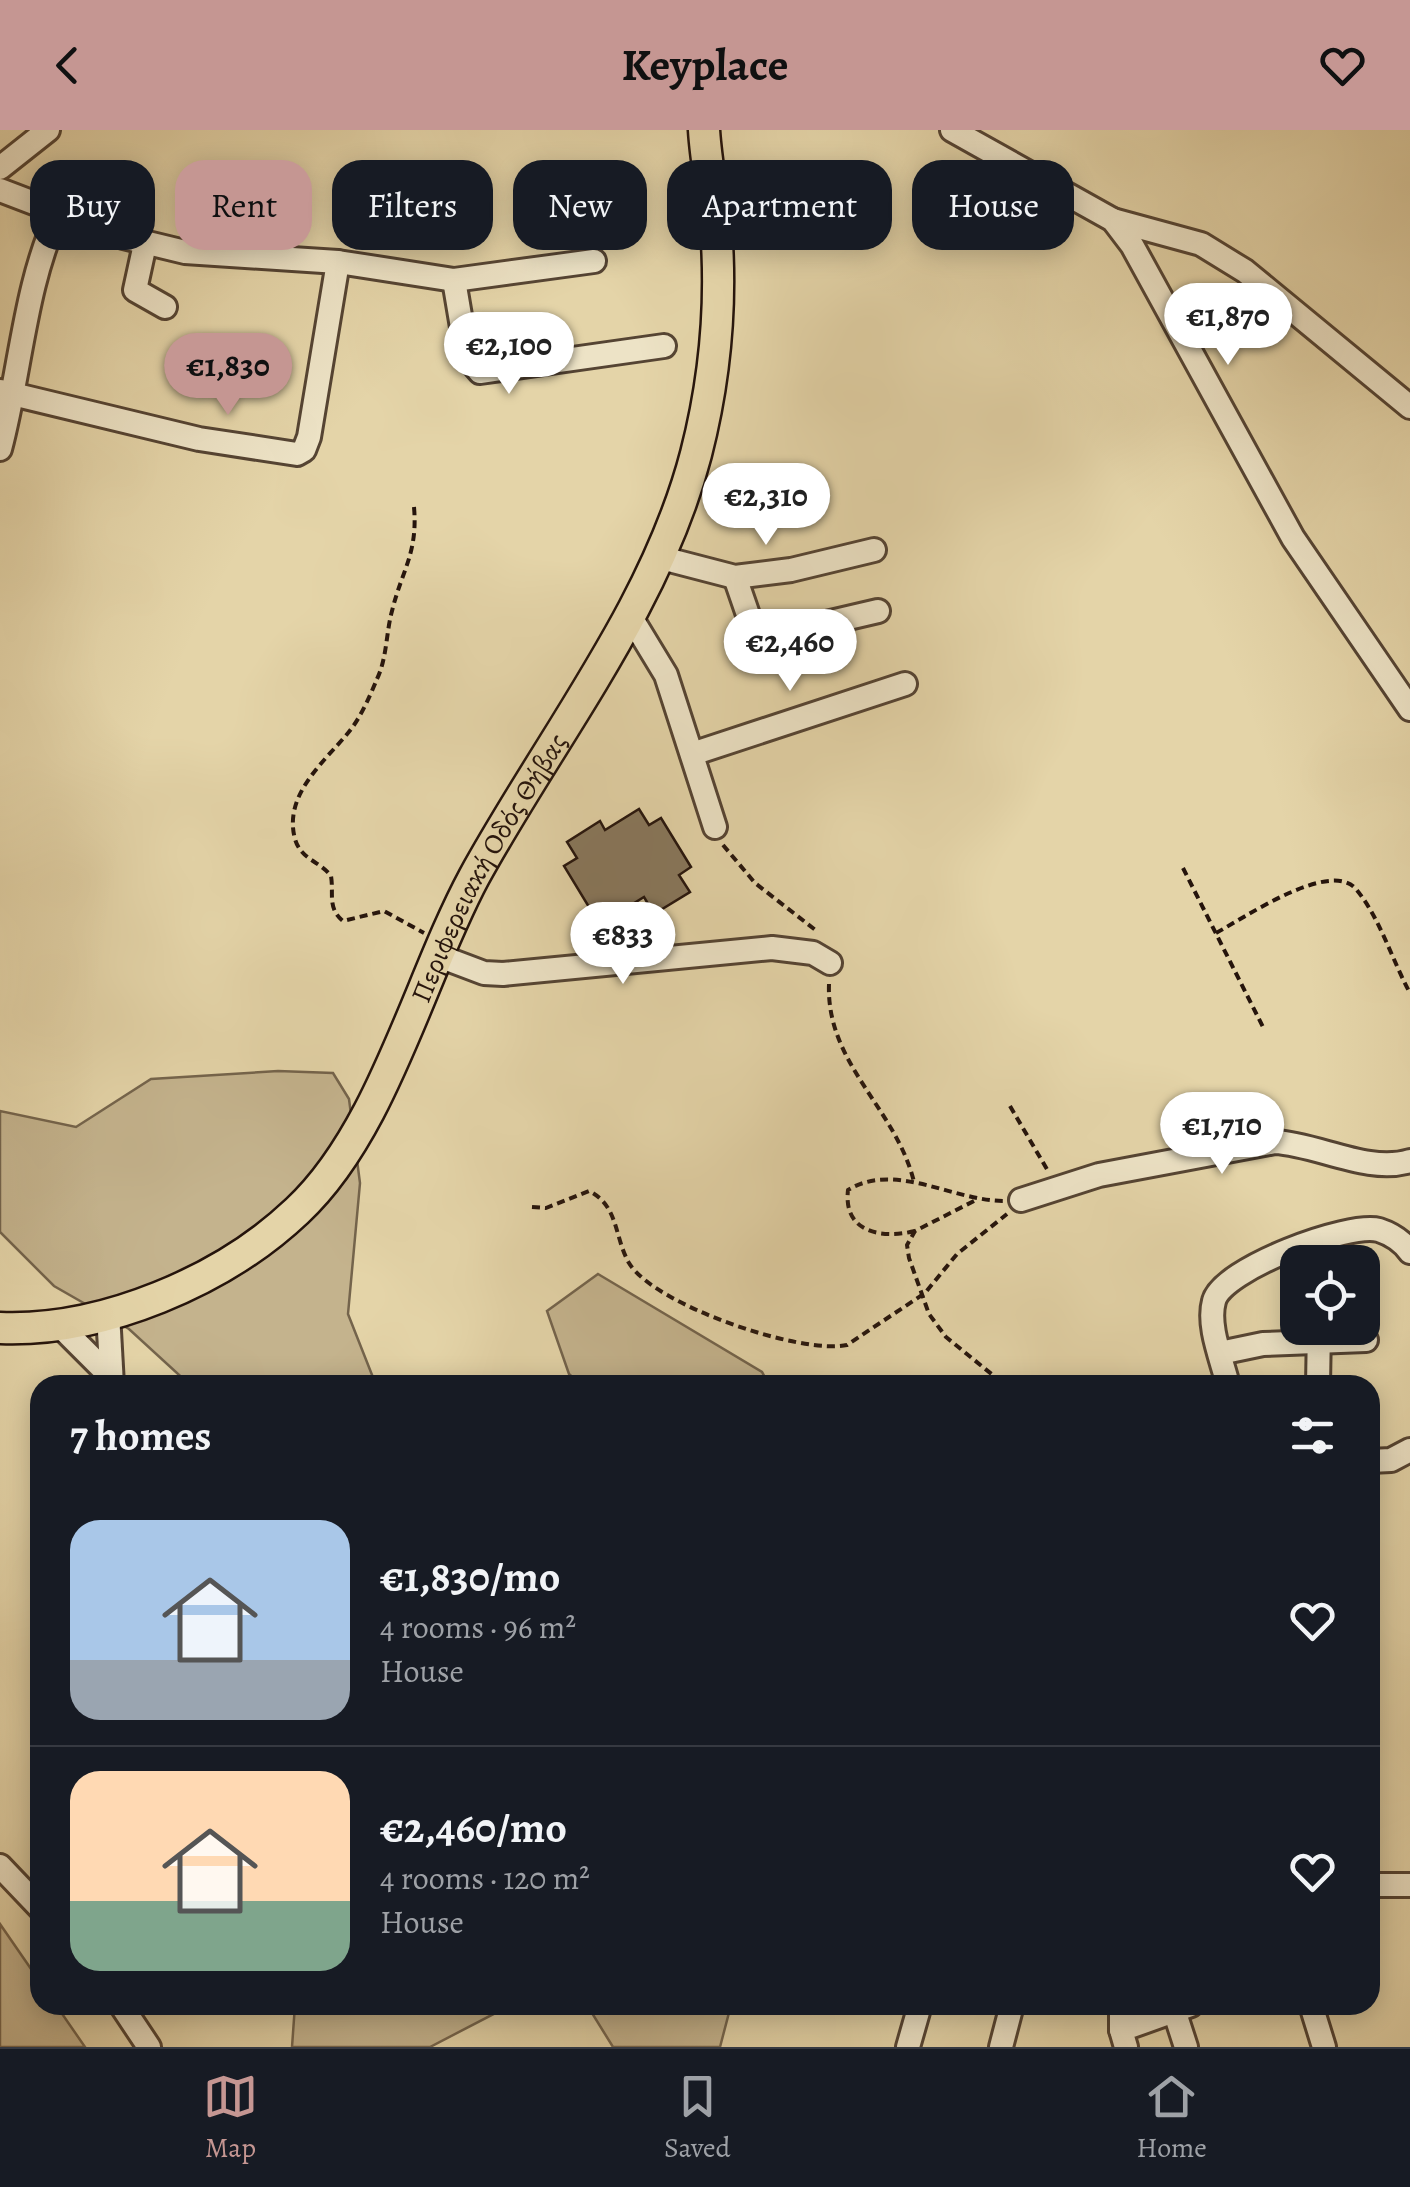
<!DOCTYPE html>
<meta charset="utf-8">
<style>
body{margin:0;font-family:Alegreya,serif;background:#242831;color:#f1f3f6;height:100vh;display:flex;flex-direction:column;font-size:38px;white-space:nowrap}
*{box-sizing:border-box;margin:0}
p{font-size:32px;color:#9ea1a6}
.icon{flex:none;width:55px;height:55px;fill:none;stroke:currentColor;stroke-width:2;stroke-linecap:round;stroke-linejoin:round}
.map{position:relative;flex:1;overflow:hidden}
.side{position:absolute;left:30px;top:1245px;width:1350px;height:640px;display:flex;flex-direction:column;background:#171b24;border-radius:30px;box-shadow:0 5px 25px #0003}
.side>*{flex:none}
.guide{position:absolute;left:30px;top:30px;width:1350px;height:90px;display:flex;gap:20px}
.controls{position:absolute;left:1280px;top:1115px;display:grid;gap:20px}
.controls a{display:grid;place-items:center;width:100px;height:100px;border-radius:20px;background:#171b24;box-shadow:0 5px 25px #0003;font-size:50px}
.price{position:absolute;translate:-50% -85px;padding:0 22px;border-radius:35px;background:#fff;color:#222;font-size:32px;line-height:65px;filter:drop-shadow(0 2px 5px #0008)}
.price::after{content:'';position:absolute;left:50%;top:60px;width:30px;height:22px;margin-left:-15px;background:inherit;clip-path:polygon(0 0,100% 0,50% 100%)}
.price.selected{background:#c59692;color:#111}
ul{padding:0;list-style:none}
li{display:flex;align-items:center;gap:30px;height:250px;padding:0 40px}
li+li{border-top:2px solid #363941}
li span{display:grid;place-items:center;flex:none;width:280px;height:200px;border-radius:30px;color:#555}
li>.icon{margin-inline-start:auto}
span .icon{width:120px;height:120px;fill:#fffc;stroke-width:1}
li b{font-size:42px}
h2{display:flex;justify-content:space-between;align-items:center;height:120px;padding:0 40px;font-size:42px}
.chip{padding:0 35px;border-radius:30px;background:#171b24;box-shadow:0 5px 25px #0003;font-size:35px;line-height:90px}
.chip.selected{background:#c59692;color:#111}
header{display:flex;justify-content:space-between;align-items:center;height:130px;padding:0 40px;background:#c59692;color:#111;font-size:45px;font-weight:600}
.tabs{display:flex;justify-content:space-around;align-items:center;height:140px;border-top:2px solid #363941;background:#171b24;font-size:28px;color:#9ea1a6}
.tabs a{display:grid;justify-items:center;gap:5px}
.tabs .selected{color:#c59692}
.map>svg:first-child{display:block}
</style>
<header><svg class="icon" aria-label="back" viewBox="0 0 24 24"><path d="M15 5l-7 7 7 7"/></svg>Keyplace<svg class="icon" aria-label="heart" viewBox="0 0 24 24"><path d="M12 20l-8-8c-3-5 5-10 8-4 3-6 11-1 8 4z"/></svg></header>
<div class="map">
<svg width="1410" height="1917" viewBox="0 0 1410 1917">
<rect width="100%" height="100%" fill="#e4d4a8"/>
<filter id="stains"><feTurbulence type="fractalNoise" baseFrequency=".002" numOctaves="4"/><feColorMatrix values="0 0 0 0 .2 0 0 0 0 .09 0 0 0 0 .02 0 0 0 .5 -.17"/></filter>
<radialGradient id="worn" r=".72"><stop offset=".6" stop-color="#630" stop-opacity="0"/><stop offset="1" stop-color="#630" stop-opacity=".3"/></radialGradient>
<!-- green -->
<g fill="#c4b38d" stroke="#74644c" stroke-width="2.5">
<path d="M278,941L333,943L349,969L360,1053L348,1184L376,1255H190L129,1199L54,1156L0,1102V981L76,997L151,949Z"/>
<path d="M598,1144L762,1242L769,1255H581L569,1244L547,1181Z"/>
<path d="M0,1794L40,1852V1875H56L85,1917H0Z"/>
<path d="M295,1875H511L430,1917H292Z"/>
<path d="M587,1875H731L720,1917H613Z"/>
</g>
<!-- building -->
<path fill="#88785d" stroke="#25140c" stroke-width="2.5" d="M639,679L649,695L661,688L691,737L679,745L690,762L654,784L644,767L610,788L602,776L592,782L564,736L577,728L567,712L600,691L605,700Z"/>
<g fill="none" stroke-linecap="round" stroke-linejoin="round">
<defs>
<g id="minor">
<path d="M952,0L1113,90L1132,115L1293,408L1410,579"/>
<path d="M0,38L48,0"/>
<path d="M0,60L123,107L185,122L338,132L454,150L594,131"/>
<path d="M1113,90L1201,114L1245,141L1410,277"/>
<path d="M145,114L135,160L165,177"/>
<path d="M454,150L467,227L480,242L664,216"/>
<path d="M0,261L199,309L297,324L304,320L309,307L338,132"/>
<path d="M0,319C21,240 24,156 59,82"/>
<path d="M658,427L735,447L791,440L874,420"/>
<path d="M735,447L755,505L771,506L878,481"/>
<path d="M629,484L666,545L715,697"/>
<path d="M692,624L905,554"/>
<path d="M439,826L484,843L503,844L772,818L813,823L830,833"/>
<path d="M1021,1070L1099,1045L1275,1012C1317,1014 1368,1044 1410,1031"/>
<path d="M108,1183L112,1255"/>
<path d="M60,1196L110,1246"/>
<path d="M1220,1223L1263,1214L1366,1210"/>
<path d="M1228,1255C1222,1230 1207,1196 1214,1171C1222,1139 1348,1092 1379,1100C1391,1104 1403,1112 1410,1122"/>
<path d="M1318,1255L1319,1198"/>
<path d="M1370,1331L1391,1330L1410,1320"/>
<path d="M0,1736L40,1778"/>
<path d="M1370,1755H1410"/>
<path d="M121,1875L149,1917"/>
<path d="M1311,1875L1324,1917"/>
<path d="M1174,1880L1186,1917"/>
<path d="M1121,1900V1875"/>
<path d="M908,1917L920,1875"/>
<path d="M1001,1917L1012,1875"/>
<path d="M1126,1917L1121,1900L1191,1875"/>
</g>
<g id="major">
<path id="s1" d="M0,1198C103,1202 223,1151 297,1081C383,1001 419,849 474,747C549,610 656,478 696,324C715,250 722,174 716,98C713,65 706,33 704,0"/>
</g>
</defs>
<!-- minor casing -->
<use href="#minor" stroke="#543" stroke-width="28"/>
<!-- major casing -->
<use href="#major" stroke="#25140c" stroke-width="35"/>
<!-- path -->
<g stroke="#25140c" stroke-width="4" stroke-dasharray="8 5" stroke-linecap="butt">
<path d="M414,377C418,423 402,440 392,481C386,503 387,528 377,549C370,566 360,589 348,603C324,632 283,665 295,709C301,730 320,731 331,746C334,764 327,778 343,791L384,781L424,803"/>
<path d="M723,715L755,753L818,802"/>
<path d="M1183,738L1264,899"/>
<path d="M1216,803C1244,788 1330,729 1356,759C1380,788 1392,830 1410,863"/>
<path d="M829,854C826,934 896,978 914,1052"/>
<path d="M1010,976L1048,1041"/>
<path d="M974,1071L915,1101L907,1115L909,1128L929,1184L946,1207L1005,1255"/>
<path d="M532,1077L546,1078L589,1061C619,1076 614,1107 629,1133C654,1175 801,1225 847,1215L925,1163L957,1124L1007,1084"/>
<path d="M915,1101C882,1109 843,1103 848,1060C895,1031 953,1071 1004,1071"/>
</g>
<!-- minor -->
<use href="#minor" stroke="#ede3c6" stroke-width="22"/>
<!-- major -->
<use href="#major" stroke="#e4d4a8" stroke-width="30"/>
</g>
<g text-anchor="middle" stroke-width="10" stroke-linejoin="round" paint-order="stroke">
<!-- street labels -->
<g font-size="28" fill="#25140c" stroke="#ede3c6">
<text dy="10" stroke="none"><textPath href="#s1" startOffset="722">Περιφερειακή Οδός Θήβας</textPath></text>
</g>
</g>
<rect width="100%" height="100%" filter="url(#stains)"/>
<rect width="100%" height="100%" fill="url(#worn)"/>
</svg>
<div class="controls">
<a><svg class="icon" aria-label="locate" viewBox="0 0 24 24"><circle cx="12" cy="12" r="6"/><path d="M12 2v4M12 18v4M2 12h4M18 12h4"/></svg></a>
</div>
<b class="price" style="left:1228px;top:238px">€1,870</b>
<b class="price" style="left:509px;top:267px">€2,100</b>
<b class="price selected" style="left:228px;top:288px">€1,830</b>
<b class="price" style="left:766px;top:418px">€2,310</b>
<b class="price" style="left:790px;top:564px">€2,460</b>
<b class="price" style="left:623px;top:857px">€833</b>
<b class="price" style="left:1222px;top:1047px">€1,710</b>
<div class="guide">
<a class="chip">Buy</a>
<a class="chip selected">Rent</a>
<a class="chip">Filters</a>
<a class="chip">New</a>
<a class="chip">Apartment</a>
<a class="chip">House</a>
</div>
<section class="side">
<h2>7 homes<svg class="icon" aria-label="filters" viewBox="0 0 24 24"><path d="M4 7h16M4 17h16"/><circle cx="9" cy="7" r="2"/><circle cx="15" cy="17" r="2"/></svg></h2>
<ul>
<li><span style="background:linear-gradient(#a9c7e8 70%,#9aa5b1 0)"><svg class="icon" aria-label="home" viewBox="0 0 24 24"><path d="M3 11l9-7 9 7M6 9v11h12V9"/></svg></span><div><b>€1,830/mo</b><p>4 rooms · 96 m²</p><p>House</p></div><svg class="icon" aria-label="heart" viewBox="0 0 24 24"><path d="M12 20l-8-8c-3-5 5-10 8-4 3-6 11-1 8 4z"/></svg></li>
<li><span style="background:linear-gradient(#ffd9b3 65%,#7fa58c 0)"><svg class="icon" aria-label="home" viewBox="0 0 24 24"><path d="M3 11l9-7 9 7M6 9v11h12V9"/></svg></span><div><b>€2,460/mo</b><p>4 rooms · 120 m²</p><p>House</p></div><svg class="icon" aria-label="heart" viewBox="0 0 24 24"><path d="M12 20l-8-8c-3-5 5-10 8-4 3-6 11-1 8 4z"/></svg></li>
</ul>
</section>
</div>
<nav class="tabs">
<a class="selected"><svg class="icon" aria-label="map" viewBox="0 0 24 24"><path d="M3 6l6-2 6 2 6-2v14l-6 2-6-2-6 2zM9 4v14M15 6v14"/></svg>Map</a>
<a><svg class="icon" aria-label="saved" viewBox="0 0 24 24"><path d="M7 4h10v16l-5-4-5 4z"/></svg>Saved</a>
<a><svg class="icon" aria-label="home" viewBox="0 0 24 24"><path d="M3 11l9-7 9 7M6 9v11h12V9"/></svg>Home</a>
</nav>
